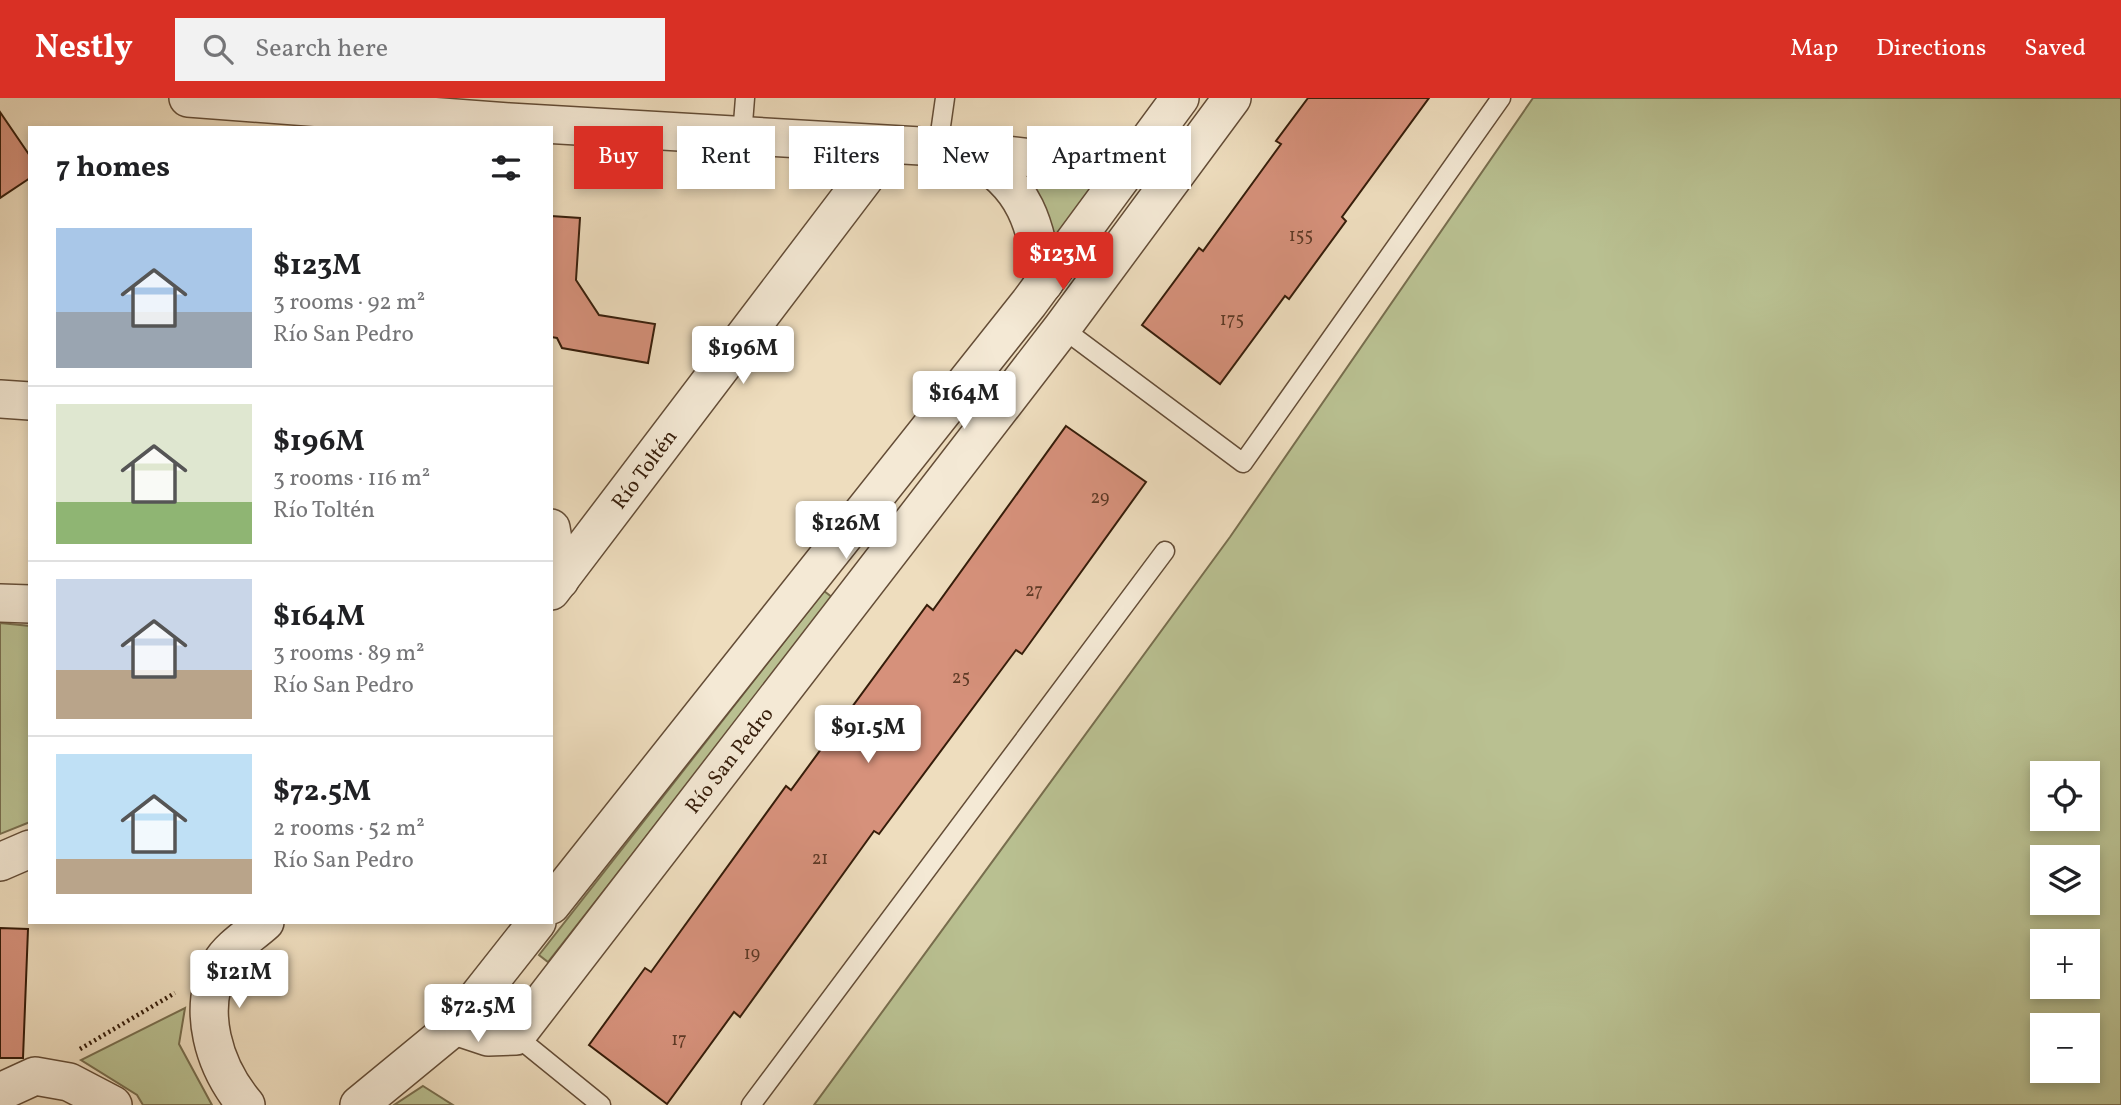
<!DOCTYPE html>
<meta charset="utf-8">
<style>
body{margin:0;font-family:Vollkorn,serif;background:#f2f2f2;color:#202124;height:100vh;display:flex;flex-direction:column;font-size:26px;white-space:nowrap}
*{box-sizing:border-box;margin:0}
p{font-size:23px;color:#757577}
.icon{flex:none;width:38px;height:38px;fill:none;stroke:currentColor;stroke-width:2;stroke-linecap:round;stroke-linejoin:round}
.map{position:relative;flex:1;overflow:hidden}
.details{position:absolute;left:28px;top:28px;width:525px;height:798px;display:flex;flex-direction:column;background:#fff;border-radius:0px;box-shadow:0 4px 10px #0003}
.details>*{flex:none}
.banner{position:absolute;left:574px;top:28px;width:665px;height:63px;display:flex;gap:14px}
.buttons{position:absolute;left:2030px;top:663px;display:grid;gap:14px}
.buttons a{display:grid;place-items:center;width:70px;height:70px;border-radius:0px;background:#fff;box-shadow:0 4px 10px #0003;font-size:35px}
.price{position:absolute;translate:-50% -60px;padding:0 16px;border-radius:7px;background:#fff;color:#222;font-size:23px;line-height:46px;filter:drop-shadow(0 2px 4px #0008)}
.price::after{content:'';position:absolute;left:50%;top:42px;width:21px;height:16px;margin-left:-10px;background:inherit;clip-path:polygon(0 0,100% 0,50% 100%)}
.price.current{background:#d93025;color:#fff}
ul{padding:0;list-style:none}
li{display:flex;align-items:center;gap:21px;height:175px;padding:0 28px}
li+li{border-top:2px solid #e0e0e0}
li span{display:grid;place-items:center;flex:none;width:196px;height:140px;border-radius:0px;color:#555}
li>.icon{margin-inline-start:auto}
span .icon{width:84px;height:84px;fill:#fffc;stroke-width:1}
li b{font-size:30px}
h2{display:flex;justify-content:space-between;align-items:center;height:84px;padding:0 28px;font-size:30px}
.pill{padding:0 24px;border-radius:0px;background:#fff;box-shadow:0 4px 10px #0003;font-size:24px;line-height:63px}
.pill.current{background:#d93025;color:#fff}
header{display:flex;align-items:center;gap:42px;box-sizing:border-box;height:98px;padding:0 35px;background:#d93025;color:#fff}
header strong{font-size:33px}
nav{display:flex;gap:38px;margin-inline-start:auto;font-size:24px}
.search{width:490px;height:63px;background:#f2f2f2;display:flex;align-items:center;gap:18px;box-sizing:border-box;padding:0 24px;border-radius:0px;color:#757577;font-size:26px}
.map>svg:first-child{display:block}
</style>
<header>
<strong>Nestly</strong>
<div class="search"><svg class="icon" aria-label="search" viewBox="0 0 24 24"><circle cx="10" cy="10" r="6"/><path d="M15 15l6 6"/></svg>Search here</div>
<nav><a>Map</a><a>Directions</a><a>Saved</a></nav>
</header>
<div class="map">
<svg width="2121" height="1007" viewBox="0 0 2121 1007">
<rect width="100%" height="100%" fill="#eeddbe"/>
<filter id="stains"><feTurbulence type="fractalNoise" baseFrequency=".00286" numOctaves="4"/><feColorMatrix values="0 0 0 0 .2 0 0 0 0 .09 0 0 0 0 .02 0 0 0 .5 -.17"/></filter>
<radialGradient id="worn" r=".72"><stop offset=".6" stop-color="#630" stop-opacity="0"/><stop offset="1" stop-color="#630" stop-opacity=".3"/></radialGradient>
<!-- green -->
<g fill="#b9c091" stroke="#786e4e" stroke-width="2" fill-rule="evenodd">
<path d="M1533,0H2121V1007H814L1230,439ZM2042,676H2088V721H2042ZM2042,760H2088V805H2042ZM2042,844H2088V889H2042ZM2042,928H2088V973H2042Z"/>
<path d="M1022,83L1094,87L1053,143Z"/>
<path d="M824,493L833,500L548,864L539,857Z"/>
<path d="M0,525L30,528V724L0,736Z"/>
<path d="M185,910L179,946L212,1007H143L137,997L81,962Z"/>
<path d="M423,988L453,1007H394Z"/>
</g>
<!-- building -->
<g fill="#d6917b" stroke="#361d0a" stroke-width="2">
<path d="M1308,0H1429L1342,119L1346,123L1289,201L1285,198L1220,286L1142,227L1199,150L1203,153L1281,46L1276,43Z"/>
<path d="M0,14L30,58V80L0,100Z"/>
<path d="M551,118L580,120L576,182L599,217L655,226L648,265L562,250L557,240L551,239Z"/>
<path d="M1066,328L1146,384L1022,556L1016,552L879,736L874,733L740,919L734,914L667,1006L589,947L645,870L651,874L786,688L791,692L927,507L933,512Z"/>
<path d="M0,830L28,831L23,960H0Z"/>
</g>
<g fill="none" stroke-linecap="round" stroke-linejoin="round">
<defs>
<g id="lane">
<path d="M742,38L745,0"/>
<path d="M938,49L945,0"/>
<path d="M1062,230L1243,365L1501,0"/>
<path d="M516,938L601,1007"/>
<path d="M751,1007L1165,453"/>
</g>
<g id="street">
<path d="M188,0L509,24L938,49L1126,71"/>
<path d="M971,57C1026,86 1036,127 1044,185"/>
<path d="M0,301L30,303"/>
<path d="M551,430L560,482"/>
<path d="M551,493L889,48"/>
<path d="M0,505L30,506"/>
<path d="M0,764L30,751"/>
<path d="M551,807L1029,205L1180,0"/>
<path d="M455,928L488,939L516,938L1062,230L1232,0"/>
<path d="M0,994L35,978L69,984L113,1007"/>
<path d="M246,1007C214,969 196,912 221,865C229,850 252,836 265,824"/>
<path d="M359,1007L455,928L537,824"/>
</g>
</defs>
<!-- lane casing -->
<use href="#lane" stroke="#644d37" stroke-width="21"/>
<!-- street casing -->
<use href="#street" stroke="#644d37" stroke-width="40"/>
<!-- path -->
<path stroke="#361d0a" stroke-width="4.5" stroke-dasharray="2 3.5" stroke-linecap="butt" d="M80,951L175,895"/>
<!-- lane -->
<use href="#lane" stroke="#f4e9d5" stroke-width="18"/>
<!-- street -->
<use href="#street" stroke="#f4e9d5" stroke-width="37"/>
</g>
<g text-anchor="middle" stroke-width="6" stroke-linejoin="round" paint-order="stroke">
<!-- number labels -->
<g font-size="18" fill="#5e3a26">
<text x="1301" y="143">155</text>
<text x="1232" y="227">175</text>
<text x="1100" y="405">29</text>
<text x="1034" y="498">27</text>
<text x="961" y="585">25</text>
<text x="820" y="766">21</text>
<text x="752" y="861">19</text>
<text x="679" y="947">17</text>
</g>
<!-- street labels -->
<g font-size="21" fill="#361d0a" stroke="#f4e9d5">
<text transform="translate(644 371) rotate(-53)" y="7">Río Toltén</text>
<text transform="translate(729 662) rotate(-52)" y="7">Río San Pedro</text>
</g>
</g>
<rect width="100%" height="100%" filter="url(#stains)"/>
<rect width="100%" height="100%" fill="url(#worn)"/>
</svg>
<div class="buttons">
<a><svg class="icon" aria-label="locate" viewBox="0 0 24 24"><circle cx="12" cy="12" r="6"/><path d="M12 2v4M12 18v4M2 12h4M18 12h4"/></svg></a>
<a><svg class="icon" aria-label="layers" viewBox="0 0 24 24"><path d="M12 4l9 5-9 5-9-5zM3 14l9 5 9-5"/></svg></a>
<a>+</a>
<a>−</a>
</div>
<b class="price current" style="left:1063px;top:194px">$123M</b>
<b class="price" style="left:743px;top:288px">$196M</b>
<b class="price" style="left:964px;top:333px">$164M</b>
<b class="price" style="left:846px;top:463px">$126M</b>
<b class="price" style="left:868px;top:667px">$91.5M</b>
<b class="price" style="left:239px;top:912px">$121M</b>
<b class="price" style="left:478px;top:946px">$72.5M</b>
<div class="banner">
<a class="pill current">Buy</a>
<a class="pill">Rent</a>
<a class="pill">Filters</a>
<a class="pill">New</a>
<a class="pill">Apartment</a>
</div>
<section class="details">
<h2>7 homes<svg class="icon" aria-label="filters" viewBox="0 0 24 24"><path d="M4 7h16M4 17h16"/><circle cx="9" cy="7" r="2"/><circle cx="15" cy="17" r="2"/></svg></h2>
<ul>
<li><span style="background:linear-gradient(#a9c7e8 60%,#9aa5b1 0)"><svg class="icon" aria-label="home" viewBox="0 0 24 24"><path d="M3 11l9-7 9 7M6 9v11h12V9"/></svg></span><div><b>$123M</b><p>3 rooms · 92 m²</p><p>Río San Pedro</p></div></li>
<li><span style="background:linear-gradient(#dfe7d0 70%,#8fb573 0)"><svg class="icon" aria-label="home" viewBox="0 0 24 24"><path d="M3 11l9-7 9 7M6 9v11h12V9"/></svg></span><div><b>$196M</b><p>3 rooms · 116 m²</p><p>Río Toltén</p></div></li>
<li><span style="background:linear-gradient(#c9d6e8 65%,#b9a48a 0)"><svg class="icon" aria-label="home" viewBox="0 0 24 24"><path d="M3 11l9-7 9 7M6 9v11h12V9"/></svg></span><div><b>$164M</b><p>3 rooms · 89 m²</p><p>Río San Pedro</p></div></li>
<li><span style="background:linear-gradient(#bfe0f5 75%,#b9a48a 0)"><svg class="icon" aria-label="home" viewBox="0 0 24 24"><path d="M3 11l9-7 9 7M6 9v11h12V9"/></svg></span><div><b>$72.5M</b><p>2 rooms · 52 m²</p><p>Río San Pedro</p></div></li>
</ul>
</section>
</div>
